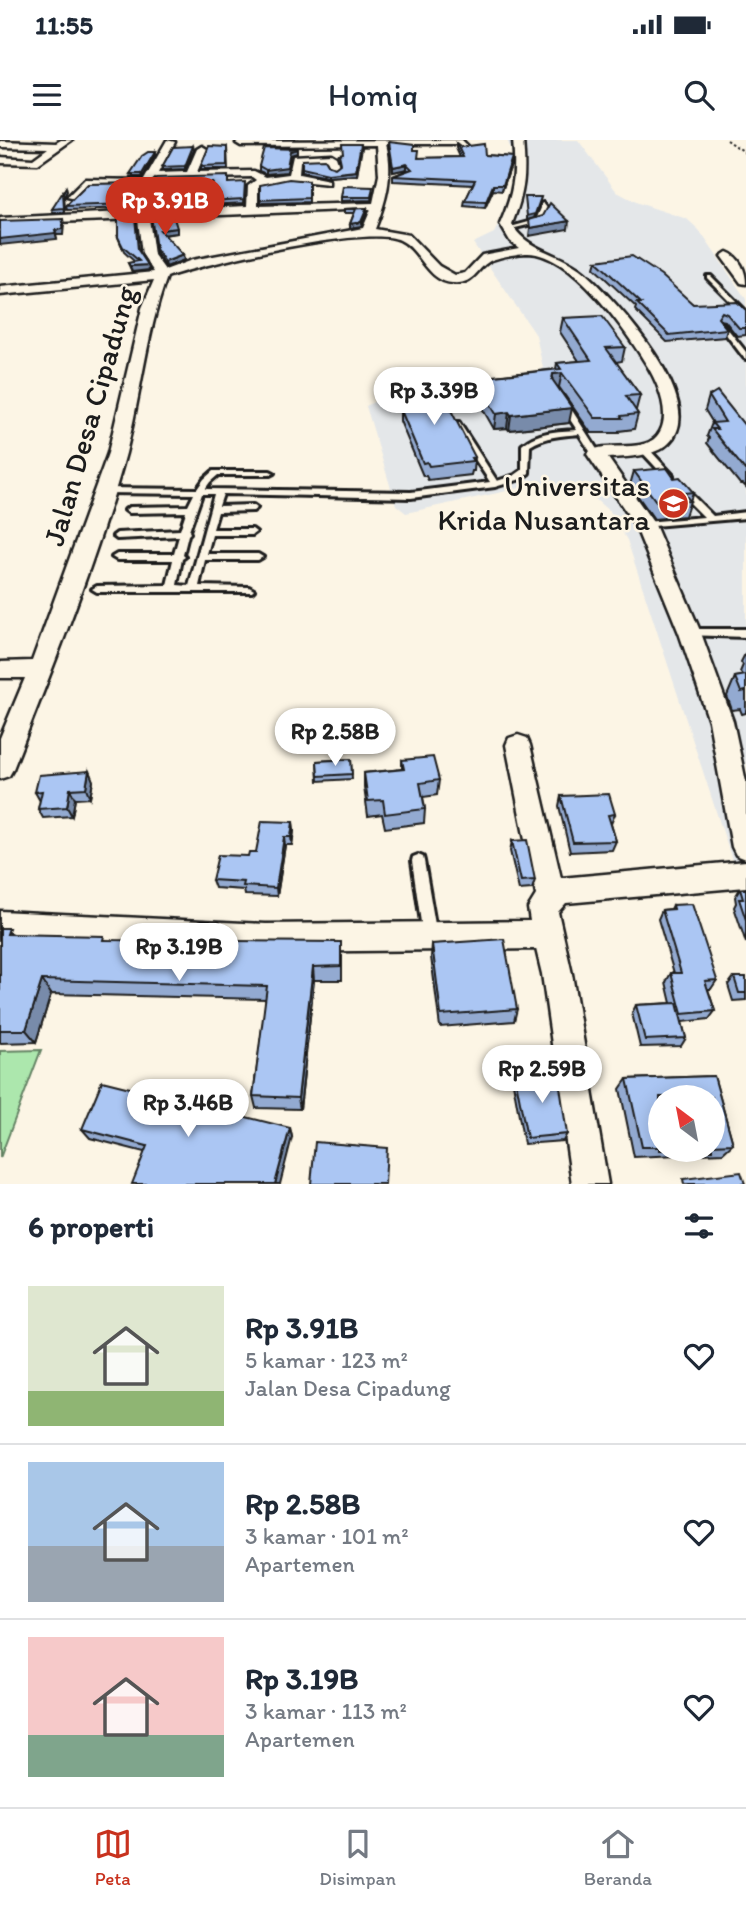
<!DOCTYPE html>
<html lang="id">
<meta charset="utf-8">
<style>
body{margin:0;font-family:Itim,sans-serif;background:#f6f6f7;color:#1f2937;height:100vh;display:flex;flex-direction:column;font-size:26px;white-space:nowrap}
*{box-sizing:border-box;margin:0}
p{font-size:23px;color:#747a83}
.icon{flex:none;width:38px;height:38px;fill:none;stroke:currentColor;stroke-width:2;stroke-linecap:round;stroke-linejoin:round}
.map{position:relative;height:1044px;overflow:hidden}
.panel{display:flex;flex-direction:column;background:#fff;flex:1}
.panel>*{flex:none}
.needle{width:46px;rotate:328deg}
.tools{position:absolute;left:648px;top:945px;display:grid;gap:14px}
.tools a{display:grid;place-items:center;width:77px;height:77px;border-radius:50%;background:#fff;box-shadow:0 4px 18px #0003;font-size:35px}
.price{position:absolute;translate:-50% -60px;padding:0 16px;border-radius:24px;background:#fff;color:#222;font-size:23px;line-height:46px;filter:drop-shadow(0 2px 4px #0008)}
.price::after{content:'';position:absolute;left:50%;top:42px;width:21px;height:16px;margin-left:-10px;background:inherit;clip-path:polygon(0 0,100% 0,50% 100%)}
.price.selected{background:#c8321e;color:#fff}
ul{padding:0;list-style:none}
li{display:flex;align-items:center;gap:21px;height:175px;padding:0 28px}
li+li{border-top:2px solid #e0e1e3}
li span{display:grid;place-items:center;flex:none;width:196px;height:140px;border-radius:0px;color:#555}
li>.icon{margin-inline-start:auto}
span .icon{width:84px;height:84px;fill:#fffc;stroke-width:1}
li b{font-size:30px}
h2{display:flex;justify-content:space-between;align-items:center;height:84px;padding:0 28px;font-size:30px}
.status{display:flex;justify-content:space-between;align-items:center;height:49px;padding:0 35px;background:#fff;direction:ltr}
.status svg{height:19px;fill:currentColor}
header{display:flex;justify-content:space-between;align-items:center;height:91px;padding:0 28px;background:#fff;font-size:32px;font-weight:600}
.dock{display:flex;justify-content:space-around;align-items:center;height:98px;border-top:2px solid #e0e1e3;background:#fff;font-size:19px;color:#747a83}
.dock a{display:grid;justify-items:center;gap:4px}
.dock .selected{color:#c8321e}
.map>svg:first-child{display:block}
</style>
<div class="status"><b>11:55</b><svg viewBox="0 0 49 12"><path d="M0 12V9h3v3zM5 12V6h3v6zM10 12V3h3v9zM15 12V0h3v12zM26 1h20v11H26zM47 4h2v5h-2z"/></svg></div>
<header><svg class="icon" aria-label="menu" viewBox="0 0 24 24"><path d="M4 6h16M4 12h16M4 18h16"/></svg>Homiq<svg class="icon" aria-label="search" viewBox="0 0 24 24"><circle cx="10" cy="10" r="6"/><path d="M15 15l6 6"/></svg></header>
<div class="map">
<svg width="746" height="1044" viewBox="0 0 746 1044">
<rect width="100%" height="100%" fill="#fcf5e5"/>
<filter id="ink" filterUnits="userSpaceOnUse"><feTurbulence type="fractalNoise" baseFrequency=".0143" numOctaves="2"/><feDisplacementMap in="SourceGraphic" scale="14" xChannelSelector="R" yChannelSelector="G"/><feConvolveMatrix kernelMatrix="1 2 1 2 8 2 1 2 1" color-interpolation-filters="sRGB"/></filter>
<g filter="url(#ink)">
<!-- built -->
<path fill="#e4e7e9" d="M507,0H578L617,52L638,63L687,79L699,90L746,159V725L734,726L627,400L610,372L588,353L567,345L529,346L406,373L396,365L366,266L389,254L520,240L543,228L536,195L473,103L494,93L510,62L515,19Z"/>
<!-- green -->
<path fill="#ace7ad" stroke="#648264" stroke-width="2" d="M41,910L0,1018V911Z"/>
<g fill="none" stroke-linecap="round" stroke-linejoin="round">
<defs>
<g id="service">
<path d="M543,63L547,68L540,82L507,90V88L536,80L541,68V64Z"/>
<path d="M707,136H711L746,171V177L707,138Z"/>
<path d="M719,183H723L746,212V219L744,218L719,185Z"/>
<path d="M560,261H566L600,314L599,316H593L579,294C562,296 545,296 530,306L529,333L521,339L495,347L411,358L223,354L219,366L253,365L257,368L253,371L218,372L213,389H252L256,392L252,395H212L207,414H258L263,417L258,420H205L199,446L249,447L254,450L252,452H97L92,449L97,446L167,445L173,420H117L112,417L117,414H174L179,396L117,399L113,396L117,393L180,390L186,372L129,373L125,370L129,367L188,366L194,354L104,353L100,350L101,348L197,349L204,339L213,331H270L274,333L270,335H218L210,342L205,349L411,352L490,342L452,284L453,282H459L497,341L515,335L522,330V305C537,292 557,291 577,290L559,263ZM202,354H214L189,446L177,445L182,419L185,417L183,415L188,395L190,393L189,391Z"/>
<path d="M640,306H646L673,335V339H667L640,310Z"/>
<path d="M681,346L684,347L713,376L746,372V378L642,387V383L645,382L704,377L678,351L677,349Z"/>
<path d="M690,489H746V497L686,495L685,493Z"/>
<path d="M418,715L423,717L424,721L437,796L435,801L430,803L425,801L423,796L412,721L413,717Z"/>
</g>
<g id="minor">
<path d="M61,0H72L38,24L0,23V17L33,19L48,8L0,7V1L56,3Z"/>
<path d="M167,0L175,2L158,33L187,32L197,9L202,6L207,9L197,32L254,31L266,37L289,34L293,16L331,14L336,17L339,26L334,29L331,28L327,20L300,21L299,34L329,40V44L289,40L258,47V66L373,63L379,35L377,5L241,6L236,3L238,1L462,0L469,7L467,9H461L456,4H386C394,34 386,61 375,89L409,95L439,126L455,135L465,133L482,115L519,108L510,101L500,84C514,52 516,35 513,0H523C526,35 525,51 512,84C527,112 561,112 585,133C615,160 711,262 669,303C655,317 626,317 608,318L655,385L701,493L733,581L746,642V719L736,715L732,707L709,581L679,493L635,385L587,314C600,299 641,315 657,296C673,277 658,244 648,227C627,192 573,114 528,113C519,113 500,117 492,120C476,127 476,145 452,143C427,141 420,109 400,100C368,85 205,123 167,137C146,194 141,255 126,313C97,419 53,527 13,629L9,636L0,639V598L25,538H0V522L32,521L108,313L142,168L154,140L0,155V147L154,132L142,115L138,79L0,84V78L247,66L248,46L256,40L252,37L155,39L152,44L88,45L76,59L67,57L85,39L144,40ZM371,69L363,88L192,120L165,130L154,115L149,78Z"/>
<path d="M727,112C740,117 746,131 746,144L741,143L721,116Z"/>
<path d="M518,595L527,598L530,605L561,738L746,721V747L566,763L558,772L572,834L608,1044H572L542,834L536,809L266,812L0,799V771L266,784L530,781L528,768L536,755L506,605L509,598Z"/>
</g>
</defs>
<!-- service casing -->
<use href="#service" stroke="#1c1c1c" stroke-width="6"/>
<!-- minor casing -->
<use href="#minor" stroke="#1c1c1c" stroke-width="5"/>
<!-- path -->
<path stroke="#1c1c1c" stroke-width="2" stroke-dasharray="2.5 2.5" stroke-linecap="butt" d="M727,0L746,13"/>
<!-- service -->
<use href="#service" fill="#fcf5e5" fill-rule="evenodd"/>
<!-- minor -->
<use href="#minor" fill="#fcf5e5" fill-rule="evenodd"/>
</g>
<!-- wall -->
<g fill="#93aad1" stroke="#1c1c1c" stroke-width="2" fill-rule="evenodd">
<path d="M389,2L414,10L419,18L460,17L456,8V3L461,7L485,15L512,17V22L502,51L493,50L485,68L464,66L465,61L473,45L393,41V36L408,30L407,29L393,32Z"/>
<path d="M193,6L194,10L185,29L163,30L162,27Z"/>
<path d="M227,7L228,29H201V26Z"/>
<path d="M362,8L357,35L328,37L302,32V20L335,28L341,24L339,14H343Z"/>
<path d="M297,9V13L290,15L287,32L266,34L259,31V26Z"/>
<path d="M155,15L143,37H131L130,34Z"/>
<path d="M309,41V62L261,63L260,60Z"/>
<path d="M228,43L245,46L244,63L209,65L208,61L212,47H161L165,67L67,70L66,66L88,44Z"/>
<path d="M67,51L64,57L65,72L53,73L52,69Z"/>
<path d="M373,51L371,60L341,61V57Z"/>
<path d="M367,68V72L361,86L350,88V84L354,73H344V69Z"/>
<path d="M151,76L177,88V93L164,95L184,120L166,127L157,114Z"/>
<path d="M118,97L139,111L148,125L149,130L132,132L128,123L135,122L124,112Z"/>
<path d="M596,121L693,164L746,170V195L737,196L725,181L720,180L727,189L725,197L667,202L635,170L636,167L594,128Z"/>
<path d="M563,178L625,207L622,221L616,222L640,255L636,270H635L638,274L634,289L619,291V293H591L559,247L569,283L509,290L507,288L494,289L473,252L475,238L556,229L557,223L579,221L560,192Z"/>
<path d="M399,250L475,317L474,331H472L471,335L428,340L426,336H423L400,281V267L398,263Z"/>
<path d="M709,256L746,287V347L743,344H740L707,303L709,298L707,296L712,283H713L705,270Z"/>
<path d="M634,331L674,338L693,352L685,376L654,379L630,345Z"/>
<path d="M746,512V573L742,574L740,569L732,570L727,556L735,537L743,536L740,532L743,525L741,522Z"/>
<path d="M351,619L352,639L318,641L317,621Z"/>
<path d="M402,620L439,640L437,655L423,657L425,669L424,683L385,688L382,674L368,676L364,647V633L402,629Z"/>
<path d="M89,631L93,641L90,658L75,659L72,676L43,678L38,669L40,661L35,652Z"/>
<path d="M561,656L615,674L611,684L616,701L612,710L570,712L559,666Z"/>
<path d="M293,682L294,691L292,705H285L277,756L245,755L244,750L215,748L212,740L256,712Z"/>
<path d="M512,701L535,740L532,749L519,750L510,711Z"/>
<path d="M740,749H746V803L734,767L736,763L735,757Z"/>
<path d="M673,765L717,840L711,849H708L715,871L709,879L682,882L686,898L681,906L640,907L632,873L636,865L671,863L666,842L671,833H674L658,779L662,770L671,769Z"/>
<path d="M0,788L13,794L342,816V840H314L300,969L256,968L253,956L266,859L51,854L36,902L0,903Z"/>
<path d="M432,804L517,869L514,881L440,887L431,817Z"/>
<path d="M734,837H746V860L733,861L728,845Z"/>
<path d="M515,936L567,994L563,1001L524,1004L513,943Z"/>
<path d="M714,936L733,1004L723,1013L634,1017L620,949L627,939ZM660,957H712V1010H660Z"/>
<path d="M290,988L292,997L144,1012L90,998L82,989Z"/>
</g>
<!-- shaded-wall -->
<g fill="#788baa" stroke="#1c1c1c" stroke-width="2">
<path d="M361,4L357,35L328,37V34L356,31Z"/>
<path d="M193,6L194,10L185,29V26Z"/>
<path d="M297,9V13L290,15L287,32L266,34V30L290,11Z"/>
<path d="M155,12V15L143,37L142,34Z"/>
<path d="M512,17V22L502,51L503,45Z"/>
<path d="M407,24V29L393,32V27Z"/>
<path d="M493,45V50L485,68L486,62Z"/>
<path d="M66,47L67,51L64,57L65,72L63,53Z"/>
<path d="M541,57L534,78L527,80V76Z"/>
<path d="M367,68V72L361,86L350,88V84Z"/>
<path d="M63,79L64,84L63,95H56L57,99L0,105V99Z"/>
<path d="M569,81L568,89L529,96L530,88Z"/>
<path d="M177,88V93L161,95L160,90Z"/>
<path d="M183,115L184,120L166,127L165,122Z"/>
<path d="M148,125L149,130L132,132L130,126Z"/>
<path d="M562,233L559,247L551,249L553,234Z"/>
<path d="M572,268L569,283L509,290L511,275Z"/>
<path d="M509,272L507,288L494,289L496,274Z"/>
<path d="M89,631L93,641L90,658L86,648Z"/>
<path d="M70,649L75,659L72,676L67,667Z"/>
<path d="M293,682L294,691L292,705L291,697Z"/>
<path d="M284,697L285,705L277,756L276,748Z"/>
<path d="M313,827L314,840L300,969L298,958Z"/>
<path d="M42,840L51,854L36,902L26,890Z"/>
<path d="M290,988L292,997L280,1044H275Z"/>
</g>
<!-- building -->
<g fill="#abc6f3" stroke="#1c1c1c" stroke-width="2">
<path d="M389,2L414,5V10H419L418,18L463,17L456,3L461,7L484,4L485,15L512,17L503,45H493L486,62L465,61L475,40L393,36L412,29L407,24L393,27Z"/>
<path d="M342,4H361L356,31L328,34L302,28V20L325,19L329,26L335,28L341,23L339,14L343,13Z"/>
<path d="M193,6L185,26L162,27L173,7Z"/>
<path d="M209,6L227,7V25L201,26Z"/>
<path d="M264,8L297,9L290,11L287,27L266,30L259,26Z"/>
<path d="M148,12H155L142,34H130L142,16Z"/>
<path d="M228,36V43L245,42L244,59L208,61L213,43H161L164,63L66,66L88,44L151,43L156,38Z"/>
<path d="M289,39L309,41V58L260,60V45Z"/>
<path d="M343,46L373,47L371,57H341Z"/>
<path d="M66,47L63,53L64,68L52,69Z"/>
<path d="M525,57H541L535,74L527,76Z"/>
<path d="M550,63L569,81L530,88L529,80L543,76Z"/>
<path d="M367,68L361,82L350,84L356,69H344Z"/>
<path d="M173,75L177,88L160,90L183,115L165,122L156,109L151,76Z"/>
<path d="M135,77L138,110L148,125L130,126L128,123L139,121L123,107L118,97V78Z"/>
<path d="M63,79L62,89L55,90L56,93L0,99V81Z"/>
<path d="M632,116L661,135L693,164L737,162L746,170V188H739L727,174L722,172L718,178L727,189L669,195L637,163H641L596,121Z"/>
<path d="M602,176L625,207L606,208L640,255L626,256L638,274L621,276L622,278H595L562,233L553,234L552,239L572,268L511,275L509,272L496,274L475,238L561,229L557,223L591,220L563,178Z"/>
<path d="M438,245L475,317L471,318L473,321L429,326L427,322L423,323L400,268L406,264L399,250Z"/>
<path d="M717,251L746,287V330H745L712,289H717L712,283L725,282L709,256Z"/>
<path d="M667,328L674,338L680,337L693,352L684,353L690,361L658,364L634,331Z"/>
<path d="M746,535V551L741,552L735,537Z"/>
<path d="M433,617L439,640L420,643L425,669L385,674L383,660L368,661L364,633L404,629L402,620Z"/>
<path d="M351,619L352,634L318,636L317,621Z"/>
<path d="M89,631L86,648L70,649L67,667L38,669L42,651L35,652L39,635Z"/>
<path d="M609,654L615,674L608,675L616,701L573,702L561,656Z"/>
<path d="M262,681L293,682L291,697H284L276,748L243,746L244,742L212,740L218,715L248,716L249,712H256Z"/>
<path d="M527,700L535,740L521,741L512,701Z"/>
<path d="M740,749H746V780L739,759H743Z"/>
<path d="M692,764L717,840L705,841L715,871L682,874L671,833H681L662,770L674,769L673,765Z"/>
<path d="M0,788H9L7,794L104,796L103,800L341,802V826L313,827L298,958L253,956L267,846L42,840L26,890H0Z"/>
<path d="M504,799L517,869L441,875L432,804Z"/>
<path d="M734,837H746V853H739Z"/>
<path d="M677,863L686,898L645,900L636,865Z"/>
<path d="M558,933L567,994L527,998L515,936Z"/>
<path d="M714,936L733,1004L712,1005V957H660V1007H642L627,939Z"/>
<path d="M102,941L290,988L275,1044H132L147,1006L82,989Z"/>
<path d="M315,1002L387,1008L385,1044H311Z"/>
<path d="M741,1032L745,1044H684L683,1039Z"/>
</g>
</g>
<!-- icons -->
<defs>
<symbol id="university-disc" viewBox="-11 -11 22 22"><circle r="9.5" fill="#c8321e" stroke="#fcf5e5"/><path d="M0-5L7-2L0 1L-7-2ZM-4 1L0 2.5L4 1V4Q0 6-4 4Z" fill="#fff"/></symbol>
</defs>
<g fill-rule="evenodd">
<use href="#university-disc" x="656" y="346" width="35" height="35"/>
</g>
<g text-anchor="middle" stroke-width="5" stroke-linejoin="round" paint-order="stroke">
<!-- street labels -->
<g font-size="30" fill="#1c1c1c" stroke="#fcf5e5">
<text transform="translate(90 276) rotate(-74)" y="10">Jalan Desa Cipadung</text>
</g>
<!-- poi labels -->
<g font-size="30" fill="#1c1c1c" stroke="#fcf5e5" text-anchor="end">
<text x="650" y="356">Universitas<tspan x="650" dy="34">Krida Nusantara</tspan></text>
</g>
</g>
</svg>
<div class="tools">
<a><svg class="needle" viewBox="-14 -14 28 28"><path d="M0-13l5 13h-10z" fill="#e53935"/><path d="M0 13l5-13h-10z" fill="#747a83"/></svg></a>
</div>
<b class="price selected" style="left:165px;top:97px">Rp 3.91B</b>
<b class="price" style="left:434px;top:287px">Rp 3.39B</b>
<b class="price" style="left:335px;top:628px">Rp 2.58B</b>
<b class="price" style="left:179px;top:843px">Rp 3.19B</b>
<b class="price" style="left:542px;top:965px">Rp 2.59B</b>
<b class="price" style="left:188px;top:999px">Rp 3.46B</b>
</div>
<section class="panel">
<h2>6 properti<svg class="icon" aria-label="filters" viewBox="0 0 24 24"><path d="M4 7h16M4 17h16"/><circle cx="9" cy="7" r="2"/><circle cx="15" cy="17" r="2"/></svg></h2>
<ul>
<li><span style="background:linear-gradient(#dfe7d0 75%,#8fb573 0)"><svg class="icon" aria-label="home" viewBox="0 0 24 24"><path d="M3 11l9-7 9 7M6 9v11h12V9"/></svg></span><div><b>Rp 3.91B</b><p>5 kamar · 123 m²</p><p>Jalan Desa Cipadung</p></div><svg class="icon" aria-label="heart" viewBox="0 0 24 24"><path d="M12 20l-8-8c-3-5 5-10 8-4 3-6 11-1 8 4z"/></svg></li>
<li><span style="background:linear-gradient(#a9c7e8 60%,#9aa5b1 0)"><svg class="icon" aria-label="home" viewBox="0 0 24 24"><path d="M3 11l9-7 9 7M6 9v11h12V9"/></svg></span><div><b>Rp 2.58B</b><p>3 kamar · 101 m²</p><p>Apartemen</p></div><svg class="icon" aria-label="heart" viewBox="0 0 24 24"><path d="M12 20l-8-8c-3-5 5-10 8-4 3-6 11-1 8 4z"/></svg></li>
<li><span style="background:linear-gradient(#f6c9c9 70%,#7fa58c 0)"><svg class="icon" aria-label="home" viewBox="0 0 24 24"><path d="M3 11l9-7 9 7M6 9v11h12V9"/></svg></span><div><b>Rp 3.19B</b><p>3 kamar · 113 m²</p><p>Apartemen</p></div><svg class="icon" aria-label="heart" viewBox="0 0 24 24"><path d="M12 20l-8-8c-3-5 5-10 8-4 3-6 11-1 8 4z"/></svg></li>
</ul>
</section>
<nav class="dock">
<a class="selected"><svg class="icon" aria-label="map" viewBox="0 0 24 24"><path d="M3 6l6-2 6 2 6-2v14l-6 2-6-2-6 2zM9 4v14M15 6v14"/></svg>Peta</a>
<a><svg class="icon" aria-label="saved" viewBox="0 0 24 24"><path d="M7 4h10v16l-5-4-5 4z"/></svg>Disimpan</a>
<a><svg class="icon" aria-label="home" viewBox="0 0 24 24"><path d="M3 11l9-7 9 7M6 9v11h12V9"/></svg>Beranda</a>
</nav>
